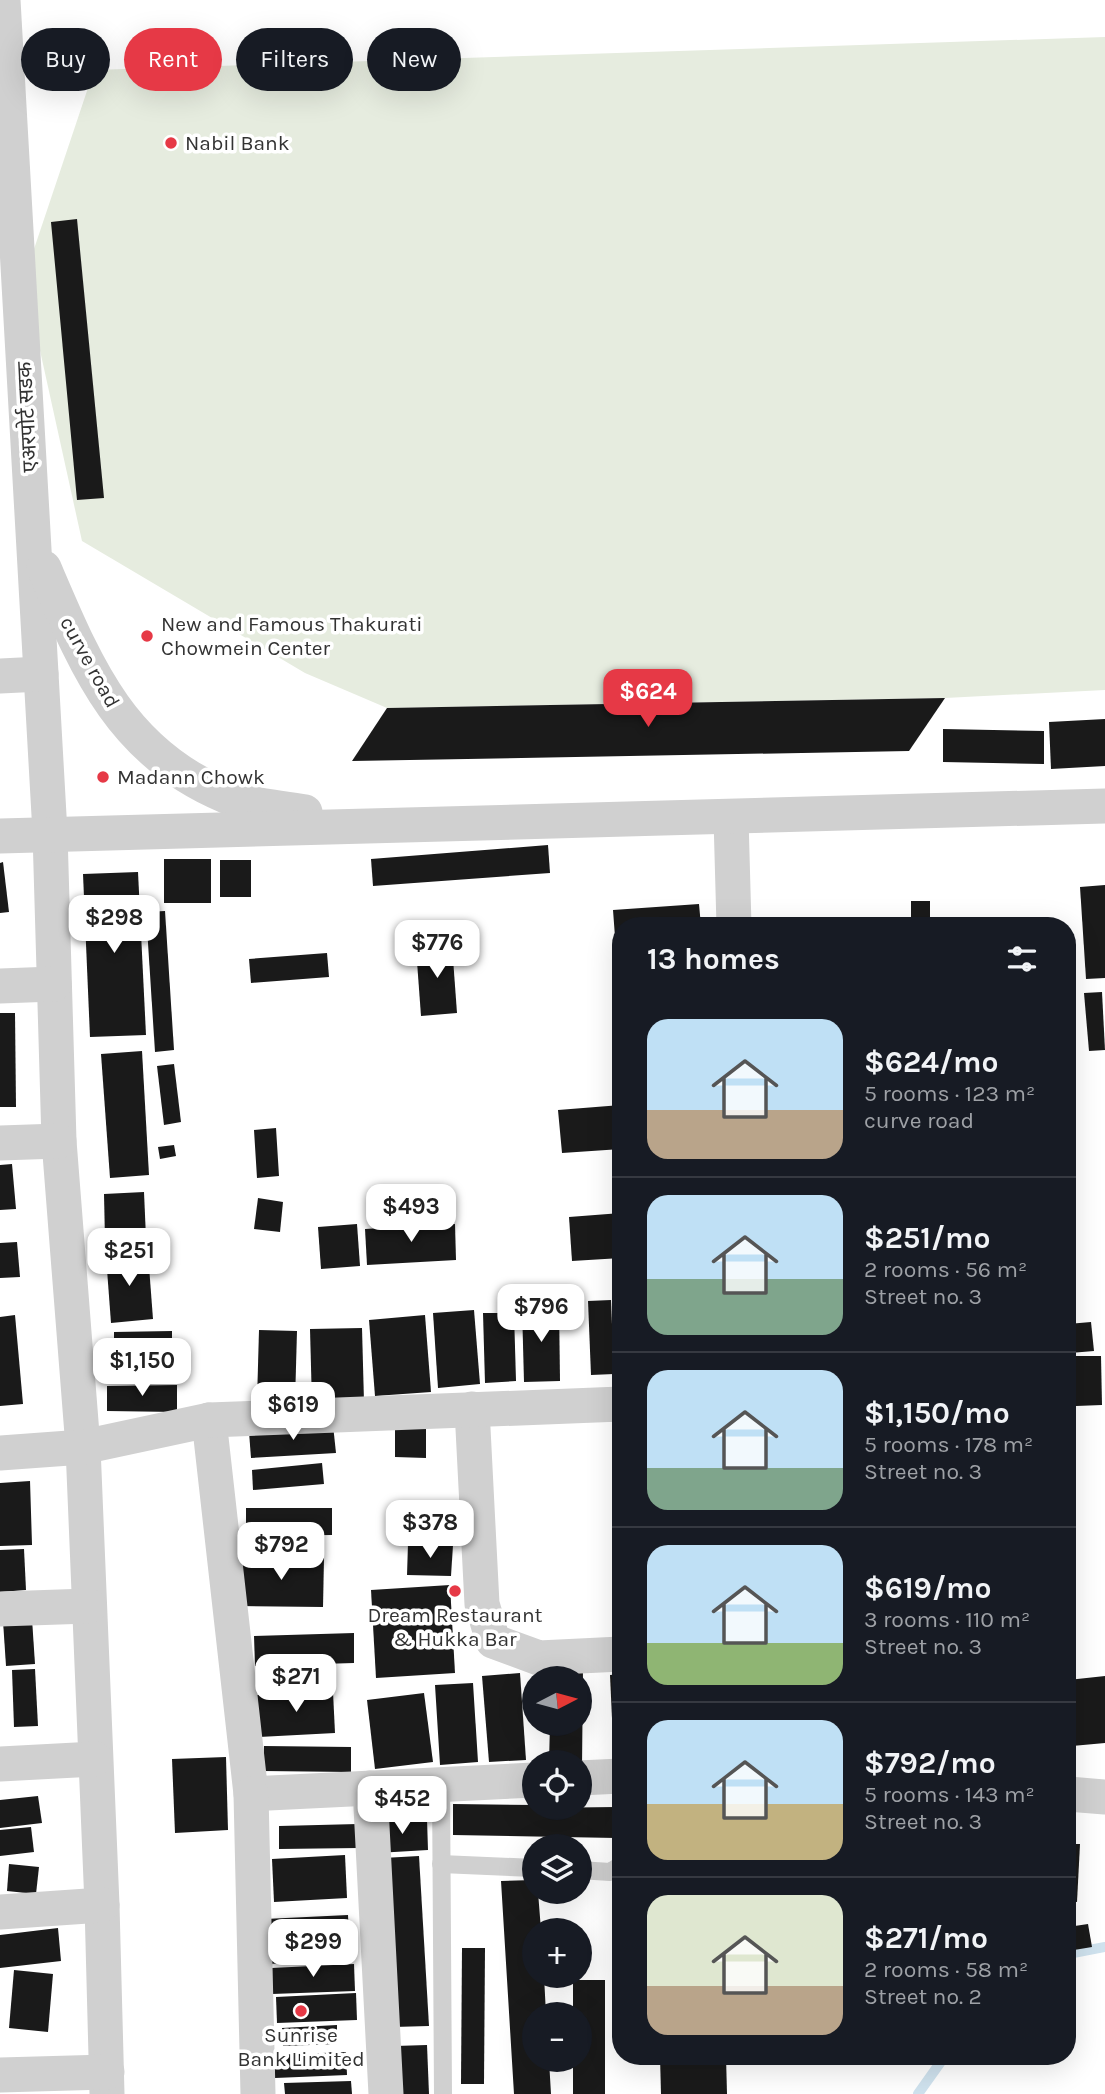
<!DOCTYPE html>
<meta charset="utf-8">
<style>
body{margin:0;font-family:Karla,"Noto Sans Devanagari",sans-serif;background:#20242c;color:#f1f3f6;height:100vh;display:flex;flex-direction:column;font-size:26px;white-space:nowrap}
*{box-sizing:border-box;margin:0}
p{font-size:23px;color:#9ea1a6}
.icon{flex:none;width:38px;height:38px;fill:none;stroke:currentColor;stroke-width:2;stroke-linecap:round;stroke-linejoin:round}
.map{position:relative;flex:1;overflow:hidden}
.side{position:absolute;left:612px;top:917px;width:464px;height:1148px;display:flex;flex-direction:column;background:#171b24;border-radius:28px;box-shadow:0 7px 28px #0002}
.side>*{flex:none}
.top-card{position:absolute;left:21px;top:28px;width:486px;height:63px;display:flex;gap:14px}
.needle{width:46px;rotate:84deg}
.buttons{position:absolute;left:522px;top:1666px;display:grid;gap:14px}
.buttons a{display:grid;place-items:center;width:70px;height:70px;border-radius:50%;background:#171b24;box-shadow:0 7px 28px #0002;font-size:35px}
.price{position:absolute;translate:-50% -60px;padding:0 16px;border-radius:14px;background:#fff;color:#222;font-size:23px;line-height:46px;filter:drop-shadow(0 2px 4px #0008)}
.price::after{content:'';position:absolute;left:50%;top:42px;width:21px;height:16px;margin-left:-10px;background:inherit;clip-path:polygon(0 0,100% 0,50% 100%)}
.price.current{background:#e63946;color:#fff}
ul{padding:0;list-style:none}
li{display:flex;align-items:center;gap:21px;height:175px;padding:0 35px}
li+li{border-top:2px solid #363941}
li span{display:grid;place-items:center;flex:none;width:196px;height:140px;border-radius:21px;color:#555}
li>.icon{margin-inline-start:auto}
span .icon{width:84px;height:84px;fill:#fffc;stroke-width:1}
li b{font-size:30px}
h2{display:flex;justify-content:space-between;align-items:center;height:84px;padding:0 35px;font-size:30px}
.pill{padding:0 24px;border-radius:32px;background:#171b24;box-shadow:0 7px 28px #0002;font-size:24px;line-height:63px}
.pill.current{background:#e63946;color:#fff}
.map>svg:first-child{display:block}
</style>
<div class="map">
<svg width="1105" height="2094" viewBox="0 0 1105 2094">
<rect width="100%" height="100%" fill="#fff"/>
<!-- green -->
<path fill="#e6ecdf" d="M1105,37V690L945,698L387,708L305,673L82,541L30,305L33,252L94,70Z"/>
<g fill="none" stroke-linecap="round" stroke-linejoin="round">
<!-- stream -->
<g stroke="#cfe2ee" stroke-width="10">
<path d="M1068,1954L1105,1947"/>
<path d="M918,2094L945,2056"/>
</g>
</g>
<!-- building -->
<g fill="#1a1a1a">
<path d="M77,219L104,498L77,500L51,222Z"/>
<path d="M945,698L909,751L352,761L387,708Z"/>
<path d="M1105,719V766L1051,769L1049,722Z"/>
<path d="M943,729L1044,731V764L943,762Z"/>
<path d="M548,845L550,873L373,886L371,859Z"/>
<rect x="164" y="859" width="47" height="44"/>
<rect x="220" y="860" width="31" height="37"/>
<path d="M3,862L9,912L0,913V863Z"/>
<path d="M138,872L146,1035L90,1037L83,874Z"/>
<path d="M1105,885V978L1086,979L1080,887Z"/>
<rect x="911" y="901" width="19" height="25"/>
<path d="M699,904L701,926H621V976L618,977L613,910Z"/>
<path d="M165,911L174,1050L155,1052L146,912Z"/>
<path d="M452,945L457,1013L421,1016L416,948Z"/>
<path d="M327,953L329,977L251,983L249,959Z"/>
<path d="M1102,992L1105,1050L1089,1051L1084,993Z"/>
<path d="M0,1013H15L16,1107H0Z"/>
<path d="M142,1051L149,1175L110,1178L101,1054Z"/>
<path d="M174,1064L181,1122L164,1125L157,1066Z"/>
<path d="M621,1105V1149L562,1153L558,1110Z"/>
<path d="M276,1128L279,1176L257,1178L254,1130Z"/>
<path d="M174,1145L176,1156L160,1159L158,1147Z"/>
<path d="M12,1164L16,1209L0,1210V1165Z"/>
<path d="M144,1192L146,1238L105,1240L104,1194Z"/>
<path d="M258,1198L283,1202L280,1232L254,1229Z"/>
<path d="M621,1213V1258L572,1261L569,1217Z"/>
<path d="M357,1224L360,1266L321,1269L318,1227Z"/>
<path d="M455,1224L456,1260L367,1265L365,1229Z"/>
<path d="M17,1242L20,1277L0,1278V1243Z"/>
<path d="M148,1253L153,1319L111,1323L106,1256Z"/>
<path d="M611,1300L614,1374L591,1375L588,1301Z"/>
<path d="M559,1305L560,1381L524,1382L522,1307Z"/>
<path d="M474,1310L480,1384L438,1388L433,1313Z"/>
<path d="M483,1313H514L516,1381L485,1383Z"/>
<path d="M15,1315L23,1404L0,1406V1317Z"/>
<path d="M425,1315L431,1392L375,1396L369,1320Z"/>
<path d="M1091,1322L1094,1351L1070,1353L1068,1324Z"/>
<path d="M362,1328L364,1402L312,1404L310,1329Z"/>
<path d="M259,1330L297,1331L295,1402L257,1401Z"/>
<path d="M172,1331V1349L114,1350V1332Z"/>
<path d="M181,1356V1371H117L118,1357Z"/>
<path d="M1076,1356H1101L1102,1405L1076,1406Z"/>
<path d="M177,1385V1412L107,1411V1386Z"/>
<path d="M395,1424L426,1425V1458L395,1457Z"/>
<path d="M333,1425L336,1453L251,1458L249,1432Z"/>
<path d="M322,1463L324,1484L253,1490L252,1470Z"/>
<path d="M30,1481L32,1545L0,1546V1483Z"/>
<path d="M246,1508H332V1535L246,1536Z"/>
<path d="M408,1543L453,1545L451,1576L407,1575Z"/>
<path d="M24,1549L26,1590L0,1592V1550Z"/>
<path d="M239,1557L324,1558L323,1607L239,1606Z"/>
<path d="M450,1585L455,1673L376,1678L371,1590Z"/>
<path d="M32,1619L35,1664L6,1666L3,1621Z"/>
<path d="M354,1633V1663L255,1666L254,1636Z"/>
<path d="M550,1668H583L582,1767L579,1762H549L550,1724H579V1678H550Z"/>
<path d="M35,1669L38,1726L14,1727L12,1670Z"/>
<path d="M520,1673L526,1760L489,1762L482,1676Z"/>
<path d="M621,1674V1762H614L610,1675Z"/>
<path d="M1105,1676V1743L1072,1746L1068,1680Z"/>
<path d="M473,1683L478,1762L440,1765L435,1685Z"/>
<path d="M333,1692L335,1733L259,1737L257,1695Z"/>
<path d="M424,1693L433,1762L375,1769L367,1700Z"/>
<path d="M264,1746L351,1747V1772L263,1771Z"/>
<path d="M226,1757L228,1830L175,1833L172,1759Z"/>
<path d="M38,1796L42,1823L0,1828V1800Z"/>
<path d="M453,1804L534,1805V1808L616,1807V1838L453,1835Z"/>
<path d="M427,1819L428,1850L377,1853L375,1822Z"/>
<path d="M358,1824L359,1848L279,1849V1826Z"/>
<path d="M31,1827L34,1852L0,1856V1830Z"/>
<path d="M1068,1844H1080L1077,1902L1068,1901Z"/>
<path d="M345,1855L347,1898L274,1902L272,1859Z"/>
<path d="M419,1856L429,2026L393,2027L383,1858Z"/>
<path d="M9,1864L39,1867L36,1894L7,1891Z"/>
<path d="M534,1880V1892H538L541,1930H534V1976H544L546,2014H534V2060H549L551,2094H514L501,1881Z"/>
<path d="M348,1915L350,1960L267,1964L265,1919Z"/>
<path d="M1088,1924L1092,1947L1068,1951V1927Z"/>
<path d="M58,1928L61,1961L0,1968V1935Z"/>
<path d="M462,1948H485L484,2084H461Z"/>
<path d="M354,1964L355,1991L272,1994L271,1968Z"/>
<path d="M14,1970L53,1974L48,2032L9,2028Z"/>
<path d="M573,1980H605V2094H573V2060H579V2014H573Z"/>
<path d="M356,1993L357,2020L277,2023L276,1997Z"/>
<path d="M337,2025V2044L283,2046L282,2028Z"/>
<path d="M427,2045L429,2094H397L395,2046Z"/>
<path d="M346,2052L347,2075L275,2078L274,2055Z"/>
<path d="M660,2056H726L727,2094H661Z"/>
<path d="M351,2081L352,2094H285L284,2083Z"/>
</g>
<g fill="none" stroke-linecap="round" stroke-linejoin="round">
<!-- lane -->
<g stroke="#d0d0d0" stroke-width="18">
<path d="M441,1785L443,2094"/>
<path d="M441,1864L534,1868"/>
<path d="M579,1870L610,1872L621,1865"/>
</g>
<!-- street -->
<g stroke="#d0d0d0" stroke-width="35">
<path d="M3,0L50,833L59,1141L83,1447L102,1905L107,2094"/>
<path d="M44,568C86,666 120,752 226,796C249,806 280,807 305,812"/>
<path d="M0,676L41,674"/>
<path d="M731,818L734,926"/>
<path d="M0,836L1105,806"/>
<path d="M0,986L54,984"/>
<path d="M0,1143L59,1141"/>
<path d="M472,1409L482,1604L493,1641L539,1658L621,1654"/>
<path d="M209,1420L251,1794L534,1780"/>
<path d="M0,1453L83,1447L209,1420L621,1404"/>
<path d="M0,1609L89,1606"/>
<path d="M0,1764L95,1759"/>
<path d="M579,1778L621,1776"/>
<path d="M370,1788L386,2094"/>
<path d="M251,1794L258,2094"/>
<path d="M1068,1794L1105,1797"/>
<path d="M0,1912L102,1905"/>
<path d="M0,2075L107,2072"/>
</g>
</g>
<!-- markers -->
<g fill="#e63946" stroke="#fff" stroke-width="2.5">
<circle cx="171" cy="143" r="7"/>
<circle cx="147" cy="636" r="7"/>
<circle cx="103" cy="777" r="7"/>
<circle cx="455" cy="1591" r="7"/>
<circle cx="301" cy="2011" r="7"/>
</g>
<g text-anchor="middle" stroke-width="7" stroke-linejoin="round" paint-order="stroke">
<!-- poi labels -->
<g font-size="21" fill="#333" stroke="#fff" text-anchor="start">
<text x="185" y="150">Nabil Bank</text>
<text x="161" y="631">New and Famous Thakurati<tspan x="161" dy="24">Chowmein Center</tspan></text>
<text x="117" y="784">Madann Chowk</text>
<text x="455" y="1622" text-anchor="middle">Dream Restaurant<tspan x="455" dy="24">&amp; Hukka Bar</tspan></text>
<text x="301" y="2042" text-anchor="middle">Sunrise<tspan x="301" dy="24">Bank Limited</tspan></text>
</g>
<!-- street labels -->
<g font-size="21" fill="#333" stroke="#fff">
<text transform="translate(27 417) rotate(-93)" y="7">एअरपोर्ट सडक</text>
<text transform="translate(90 662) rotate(61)" y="7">curve road</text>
</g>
</g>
</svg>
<div class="buttons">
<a><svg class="needle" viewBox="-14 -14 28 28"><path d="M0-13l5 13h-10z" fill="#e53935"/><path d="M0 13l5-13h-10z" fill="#9ea1a6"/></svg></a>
<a><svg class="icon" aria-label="locate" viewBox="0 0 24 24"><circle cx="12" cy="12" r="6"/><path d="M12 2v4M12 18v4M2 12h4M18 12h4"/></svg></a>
<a><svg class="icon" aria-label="layers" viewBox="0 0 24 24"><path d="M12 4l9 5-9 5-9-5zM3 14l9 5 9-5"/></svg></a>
<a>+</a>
<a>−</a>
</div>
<b class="price current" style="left:648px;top:729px">$624</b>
<b class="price" style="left:114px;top:955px">$298</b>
<b class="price" style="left:437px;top:980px">$776</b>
<b class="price" style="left:411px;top:1244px">$493</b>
<b class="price" style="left:129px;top:1288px">$251</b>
<b class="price" style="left:541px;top:1344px">$796</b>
<b class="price" style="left:142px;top:1398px">$1,150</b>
<b class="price" style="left:293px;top:1442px">$619</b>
<b class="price" style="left:430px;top:1560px">$378</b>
<b class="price" style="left:281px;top:1582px">$792</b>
<b class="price" style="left:296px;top:1714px">$271</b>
<b class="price" style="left:402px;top:1836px">$452</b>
<b class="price" style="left:313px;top:1979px">$299</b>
<div class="top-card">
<a class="pill">Buy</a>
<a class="pill current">Rent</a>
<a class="pill">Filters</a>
<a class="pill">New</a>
</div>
<section class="side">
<h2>13 homes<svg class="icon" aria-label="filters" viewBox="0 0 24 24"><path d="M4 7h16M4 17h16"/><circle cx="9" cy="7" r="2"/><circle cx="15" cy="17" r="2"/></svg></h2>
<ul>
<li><span style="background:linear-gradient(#bfe0f5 65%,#b9a48a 0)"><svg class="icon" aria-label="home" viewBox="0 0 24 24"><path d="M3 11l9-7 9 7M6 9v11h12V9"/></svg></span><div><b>$624/mo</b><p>5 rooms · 123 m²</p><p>curve road</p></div></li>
<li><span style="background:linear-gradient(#bfe0f5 60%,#7fa58c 0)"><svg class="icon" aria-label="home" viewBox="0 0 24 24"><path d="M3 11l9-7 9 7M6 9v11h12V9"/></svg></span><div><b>$251/mo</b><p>2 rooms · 56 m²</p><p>Street no. 3</p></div></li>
<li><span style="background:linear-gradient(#bfe0f5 70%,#7fa58c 0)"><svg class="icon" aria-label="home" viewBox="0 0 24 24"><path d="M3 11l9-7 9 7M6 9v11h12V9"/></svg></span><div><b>$1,150/mo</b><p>5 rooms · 178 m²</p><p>Street no. 3</p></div></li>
<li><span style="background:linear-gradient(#bfe0f5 70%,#8fb573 0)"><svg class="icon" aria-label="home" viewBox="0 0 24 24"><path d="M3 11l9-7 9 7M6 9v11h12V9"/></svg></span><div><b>$619/mo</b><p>3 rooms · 110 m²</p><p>Street no. 3</p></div></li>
<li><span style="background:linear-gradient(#bfe0f5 60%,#c2b280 0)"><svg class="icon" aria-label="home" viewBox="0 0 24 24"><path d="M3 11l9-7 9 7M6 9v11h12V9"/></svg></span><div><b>$792/mo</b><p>5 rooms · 143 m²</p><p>Street no. 3</p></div></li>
<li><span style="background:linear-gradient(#dfe7d0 65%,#b9a48a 0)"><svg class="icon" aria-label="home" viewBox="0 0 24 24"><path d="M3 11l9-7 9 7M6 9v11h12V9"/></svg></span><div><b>$271/mo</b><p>2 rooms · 58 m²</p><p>Street no. 2</p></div></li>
</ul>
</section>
</div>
